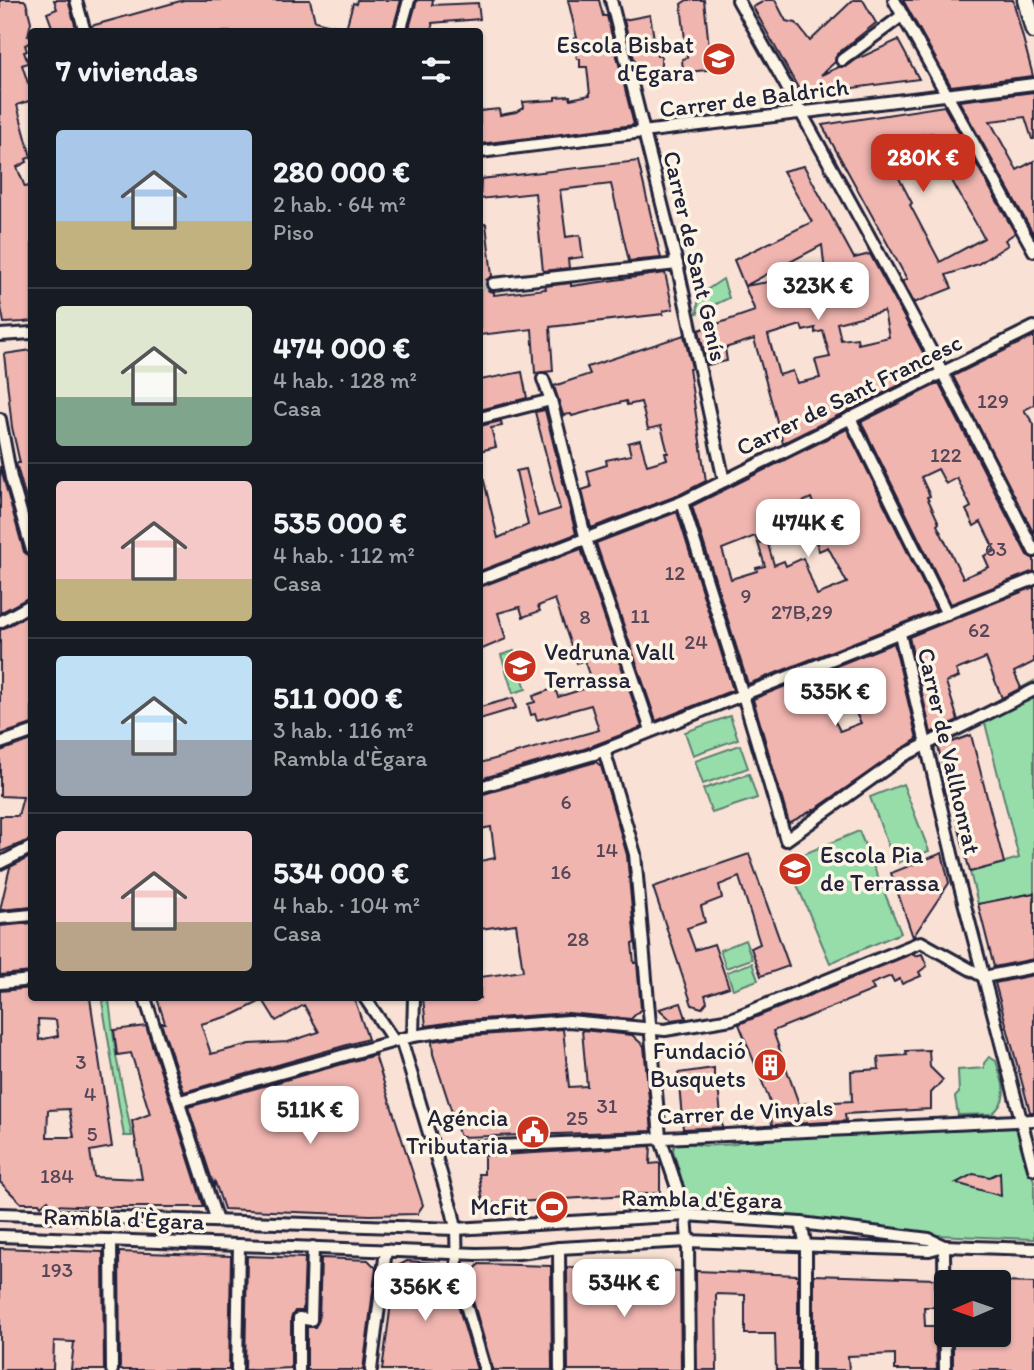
<!DOCTYPE html>
<html lang="es">
<meta charset="utf-8">
<style>
body{margin:0;font-family:Itim,sans-serif;background:#20242c;color:#f1f3f6;height:100vh;display:flex;flex-direction:column;font-size:26px;white-space:nowrap}
*{box-sizing:border-box;margin:0}
p{font-size:23px;color:#9ea1a6}
.icon{flex:none;width:38px;height:38px;fill:none;stroke:currentColor;stroke-width:2;stroke-linecap:round;stroke-linejoin:round}
.map{position:relative;flex:1;overflow:hidden}
.drawer{position:absolute;left:28px;top:28px;width:455px;height:973px;display:flex;flex-direction:column;background:#171b24;border-radius:7px;box-shadow:0 2px 5px #0004}
.drawer>*{flex:none}
.needle{width:46px;rotate:268deg}
.buttons{position:absolute;left:934px;top:1270px;display:grid;gap:14px}
.buttons a{display:grid;place-items:center;width:77px;height:77px;border-radius:7px;background:#171b24;box-shadow:0 2px 5px #0004;font-size:35px}
.price{position:absolute;translate:-50% -60px;padding:0 16px;border-radius:14px;background:#fff;color:#222;font-size:23px;line-height:46px;filter:drop-shadow(0 2px 4px #0008)}
.price::after{content:'';position:absolute;left:50%;top:42px;width:21px;height:16px;margin-left:-10px;background:inherit;clip-path:polygon(0 0,100% 0,50% 100%)}
.price.on{background:#c8321e;color:#fff}
ul{padding:0;list-style:none}
li{display:flex;align-items:center;gap:21px;height:175px;padding:0 28px}
li+li{border-top:2px solid #363941}
li span{display:grid;place-items:center;flex:none;width:196px;height:140px;border-radius:7px;color:#555}
li>.icon{margin-inline-start:auto}
span .icon{width:84px;height:84px;fill:#fffc;stroke-width:1}
li b{font-size:30px}
h2{display:flex;justify-content:space-between;align-items:center;height:84px;padding:0 28px;font-size:30px}
.map>svg:first-child{display:block}
</style>
<div class="map">
<svg width="1034" height="1370" viewBox="0 0 1034 1370">
<rect width="100%" height="100%" fill="#f9e2d5"/>
<filter id="ink" filterUnits="userSpaceOnUse"><feTurbulence type="fractalNoise" baseFrequency=".0143" numOctaves="2"/><feDisplacementMap in="SourceGraphic" scale="14" xChannelSelector="R" yChannelSelector="G"/><feConvolveMatrix kernelMatrix="1 2 1 2 8 2 1 2 1" color-interpolation-filters="sRGB"/></filter>
<g filter="url(#ink)">
<!-- green -->
<g fill="#97ddaa" stroke="#5c8072" stroke-width="2">
<path d="M723,279L729,298L697,313L699,295Z"/>
<path d="M514,651L526,689L513,693L501,655Z"/>
<path d="M1034,681V893L978,904L970,872L1019,858L985,723L932,749L930,737Z"/>
<path d="M730,716L738,739L693,755L685,732Z"/>
<path d="M740,745L748,768L703,784L695,761Z"/>
<path d="M749,774L757,798L712,813L703,789Z"/>
<path d="M903,784L929,851L895,864L870,797Z"/>
<path d="M859,831L901,933L830,963L787,861Z"/>
<path d="M745,940L752,959L726,968L720,950Z"/>
<path d="M752,963L758,980L733,989L727,972Z"/>
<path d="M109,1000L116,1056L132,1136H124L102,1001Z"/>
<path d="M989,1057L996,1061C1002,1082 1012,1097 992,1114L958,1115L955,1097L959,1093L958,1070L984,1068V1063Z"/>
<path d="M1018,1128L1034,1181V1239L935,1235L771,1213L698,1210L688,1201L673,1150L675,1144C685,1141 692,1144 701,1145C712,1147 725,1144 736,1144L739,1140Z"/>
</g>
<!-- building -->
<g fill="#f1b5b0" stroke="#22223b" stroke-width="2" fill-rule="evenodd">
<path d="M0,0H24L26,2L31,22L28,36H32V42L25,45L27,51L24,52L28,63L22,65L28,83L32,82V100L17,105L31,157L26,159L27,162L17,167L25,187L32,185V196L29,197L32,205V321L23,322L4,323L0,302Z"/>
<path d="M54,0H68L77,32H54L47,13L57,9Z"/>
<path d="M184,0H310L315,21L344,28V32H93L91,26Z"/>
<path d="M357,0H401L392,32H345L353,3L356,4Z"/>
<path d="M417,0H433L432,5L478,3L480,19L432,23L433,32H408Z"/>
<path d="M568,0H599L603,16H607L634,125L480,144V111L499,109L500,115L516,112L524,107L523,102L555,100V97L570,96V99L590,95L587,67H580V59H577L573,39L577,38Z"/>
<path d="M687,0H704L710,56L724,54L725,68L688,72L683,70L682,59L687,58L681,4Z"/>
<path d="M766,0H775L786,21L796,23L810,41L853,0H863L876,23L837,54L835,62L821,75L839,67H846L857,59L898,40L919,79L802,95L753,7Z"/>
<path d="M903,0H1013L1033,76L951,86Z"/>
<path d="M650,15L657,56H661V71L638,74L624,20Z"/>
<path d="M1034,92V139H1032L1025,117L990,121L1017,170L1034,161V235L959,101Z"/>
<path d="M944,106L1015,233L1005,240L1008,245L978,264L946,275L952,288L914,303L903,281L907,279L822,125ZM932,133L946,158L941,161L984,238L940,262L910,205L912,203L888,157L915,141L913,136Z"/>
<path d="M638,161L661,258L629,261L611,184L560,190L566,237L580,235L583,257L568,259L569,268L543,271L535,193L480,199L481,179Z"/>
<path d="M804,166L854,258L870,254L932,369L783,443L754,339L725,348L727,361L707,365L699,330L755,311L734,260L812,222L783,171ZM822,245L825,272L745,286ZM884,311L889,337L858,344L857,338L841,340L837,323ZM801,325L803,331L815,328V333L823,331L830,357L815,360L820,378L797,383L793,371L779,375L768,335Z"/>
<path d="M486,224L492,276L486,280L485,286L489,291L494,292V295L546,289L545,286L571,283V286L665,273L673,309L663,311V314L550,327L553,371L535,373L532,329L480,335V225Z"/>
<path d="M684,335L692,368L689,369L706,481L679,495L591,528L582,490L591,487L587,471L607,465L606,460L631,455L628,443L640,440L647,465L667,459L665,453H668L661,426L648,429L641,402L627,405L626,401L572,416L571,414L563,415L554,386L590,374L587,367Z"/>
<path d="M1034,336V405L1024,410L1034,424V534L953,376Z"/>
<path d="M32,350V520L16,463H20L12,427L4,354Z"/>
<path d="M522,372L527,398L480,410V380Z"/>
<path d="M939,383L1027,555L1034,559V571L951,604L861,422ZM938,469L946,484L957,478L971,507L966,510L974,526L981,522L995,551L984,556L989,567L963,578L937,525L939,523L927,497L930,496L921,477Z"/>
<path d="M545,410L576,534L480,571V478L483,477L498,538L528,525L516,471L526,469L538,516L560,509L535,412Z"/>
<path d="M501,421L502,426L491,428L496,447L480,451V426Z"/>
<path d="M847,429L936,610L748,684L692,506ZM811,498L823,531L814,535L819,551L828,547L847,583L817,595L803,558L786,566L784,561L774,565L767,541L758,543L765,566L756,568L757,571L731,579L722,549L755,536L758,543L766,540V537L770,535L766,526L777,522L775,518L796,511L794,506Z"/>
<path d="M0,466L24,552L32,558V596L0,613Z"/>
<path d="M677,512L733,690L656,721L596,543Z"/>
<path d="M581,549L642,727L584,749L480,779V763L599,730L591,705L537,720L535,714L531,715L528,704L535,702L533,696L555,688L558,697L593,686L584,660L577,663L555,599L538,606L540,611L523,617L520,607L498,613L506,639L480,650V587Z"/>
<path d="M1034,587V662L1014,672L1021,688L1002,698L986,658L956,670L959,677L946,682L958,720L931,733L909,637Z"/>
<path d="M32,613V724L0,735V630Z"/>
<path d="M894,643L917,739L817,808L789,823L753,699ZM848,698L861,723L840,731L827,706Z"/>
<path d="M513,698L516,708L480,719V707Z"/>
<path d="M971,735L1004,863L970,872L938,747Z"/>
<path d="M32,740V839L0,852V816H18L23,797L0,796V751Z"/>
<path d="M596,762L601,766L627,855L635,943L632,944L634,963H637L641,1009L631,1019L568,1013L466,1020L426,1026L423,998H480V977L523,971L516,924L480,929V861L495,858L491,827L480,829V795Z"/>
<path d="M942,853L949,883L913,937L891,873Z"/>
<path d="M749,854L789,966L761,976L751,948L760,944L739,877L719,885L722,898L701,906L705,922L687,928L695,950L714,944L729,987L705,995L707,1002L702,1008L692,1005L653,887Z"/>
<path d="M32,856V907L0,910L10,867Z"/>
<path d="M1034,893V959L994,967L978,904Z"/>
<path d="M32,923V972L0,975V926Z"/>
<path d="M914,953L915,956L922,954L927,966L919,972L921,976L902,984L900,979L894,982L891,976L871,984L874,990L773,1031L799,1104L852,1101L851,1071L879,1069L878,1057L907,1055L906,1051L929,1050L930,1067L943,1080L931,1093V1109L845,1114L846,1121L772,1125L769,1099L739,1024Z"/>
<path d="M1034,975V1112H1030L995,983Z"/>
<path d="M32,988V998H90L112,1147L90,1151L94,1177L142,1179L132,1121L150,1114L131,1053L117,1055L114,1030L146,1026L204,1207H99L52,1205L48,1200L41,1206L39,1203H21L0,1182V991ZM38,1019L56,1020L58,1036L39,1040ZM69,1109L74,1137H47L48,1110Z"/>
<path d="M157,998H354L368,1039L184,1092L161,1023H165ZM263,1000L276,1021L304,1005L319,1032L288,1042L250,1044L211,1054L201,1024L233,1015Z"/>
<path d="M681,1003L686,1018L671,1020L659,1009Z"/>
<path d="M563,1029L569,1087L587,1086L582,1030L632,1035L644,1046L652,1131L460,1137L433,1054L432,1041L468,1036Z"/>
<path d="M375,1055L423,1205L417,1214L370,1215L224,1209L215,1182L214,1186L188,1107Z"/>
<path d="M714,1068V1086L718,1085L722,1127L683,1129L678,1073Z"/>
<path d="M651,1146L650,1164L660,1163V1193L483,1204L479,1174H484V1156Z"/>
<path d="M1000,1172L1001,1196L956,1183L973,1174L990,1177Z"/>
<path d="M0,1248L103,1252L104,1370H71L74,1342L54,1341L53,1370H0Z"/>
<path d="M119,1252L231,1256L229,1370H120Z"/>
<path d="M247,1256L305,1258L303,1311H295L291,1318V1368L245,1370Z"/>
<path d="M321,1258L368,1260L376,1268L363,1370H307V1327H315L319,1320Z"/>
<path d="M407,1261L434,1263L443,1270L453,1298L455,1295L477,1370H382L396,1267Z"/>
<path d="M479,1264L551,1266L552,1370H493L467,1280Z"/>
<path d="M567,1267L680,1271L681,1370H568Z"/>
<path d="M696,1271L798,1275V1370H776L775,1334H745V1295L716,1294L717,1370H697Z"/>
<path d="M814,1275L935,1279V1307H924L925,1326H935L937,1370H895V1354L848,1356L849,1370H814Z"/>
<path d="M999,1282L1034,1283V1370H953V1335H999Z"/>
</g>
<g fill="none" stroke-linecap="round" stroke-linejoin="round">
<!-- street-tunnel -->
<path stroke="#cebcb6" stroke-width="10" stroke-dasharray="10 5" stroke-linecap="butt" d="M480,286L493,284"/>
<defs>
<g id="street">
<path d="M76,0L85,32"/>
<path d="M611,0L677,264L724,481"/>
<path d="M738,0C840,181 941,364 1034,551"/>
<path d="M894,0L1034,251"/>
<path d="M400,32L409,0"/>
<path d="M842,60L903,15"/>
<path d="M480,152L1034,84"/>
<path d="M493,284L677,264"/>
<path d="M0,335L32,333"/>
<path d="M543,379L551,400L585,536L651,730"/>
<path d="M480,418L551,400"/>
<path d="M850,418L947,614"/>
<path d="M0,419L11,478L32,550"/>
<path d="M682,502L743,695L786,840L905,755L1034,690"/>
<path d="M480,579L682,502L1034,327"/>
<path d="M0,622L32,604"/>
<path d="M900,634L958,879L1034,1169"/>
<path d="M0,743L32,732"/>
<path d="M604,750L635,854L660,1137L686,1215L688,1241L689,1370"/>
<path d="M480,787L594,754L1034,579"/>
<path d="M0,863L32,847"/>
<path d="M0,918L32,915"/>
<path d="M984,977L1034,967"/>
<path d="M0,983L32,980"/>
<path d="M145,998L217,1221"/>
<path d="M365,998L394,1041"/>
<path d="M413,1036L414,998"/>
<path d="M401,1039L453,1214L456,1229L457,1274L485,1370"/>
<path d="M180,1101L413,1036L467,1028L569,1021L665,1030L731,1019L921,942L984,977"/>
<path d="M457,1148L1034,1120"/>
<path d="M0,1214L456,1229L686,1215L801,1223L929,1239L944,1246"/>
<path d="M801,1223L806,1247V1370"/>
<path d="M0,1236L477,1254L519,1253L559,1248L688,1241L929,1250L944,1246L1034,1249"/>
<path d="M111,1240L112,1370"/>
<path d="M944,1246L945,1370"/>
<path d="M559,1248L560,1370"/>
<path d="M237,1370L239,1245"/>
<path d="M299,1370V1318L311,1320L313,1247"/>
<path d="M371,1370L386,1250"/>
</g>
<path id="secondary" d="M1026,0L1034,30"/>
</defs>
<!-- street casing -->
<use href="#street" stroke="#22223b" stroke-width="16"/>
<!-- secondary casing -->
<use href="#secondary" stroke="#22223b" stroke-width="21"/>
<!-- street -->
<use href="#street" stroke="#fcf5e5" stroke-width="10"/>
<!-- secondary -->
<use href="#secondary" stroke="#fcf5e5" stroke-width="16"/>
</g>
</g>
<!-- icons -->
<defs>
<symbol id="school-disc" viewBox="-11 -11 22 22"><circle r="9.5" fill="#c8321e" stroke="#fcf5e5"/><path d="M0-5L7-2L0 1L-7-2ZM-4 1L0 2.5L4 1V4Q0 6-4 4Z" fill="#fff"/></symbol>
<symbol id="building-disc" viewBox="-11 -11 22 22"><circle r="9.5" fill="#c8321e" stroke="#fcf5e5"/><path d="M-4-6H4V6H1V3H-1V6H-4ZM-2.5-4.3h1.7v1.8h-1.7ZM.8-4.3h1.7v1.8H.8ZM-2.5-1h1.7V.8h-1.7ZM.8-1h1.7V.8H.8Z" fill="#fff"/></symbol>
<symbol id="civic-disc" viewBox="-11 -11 22 22"><circle r="9.5" fill="#c8321e" stroke="#fcf5e5"/><path d="M-.6-6.5H3V-4.5H.6V-3L4-1V1h2V6H-6V1h2V-1L-.6-3ZM-1.2 2.5V6h2.4V2.5Z" fill="#fff"/></symbol>
<symbol id="stadium-disc" viewBox="-11 -11 22 22"><circle r="9.5" fill="#c8321e" stroke="#fcf5e5"/><path d="M0-5a6.5 5 0 1 0 0 10a6.5 5 0 1 0 0-10ZM-3.5-1.8h7v3.6h-7Z" fill="#fff"/></symbol>
</defs>
<g fill-rule="evenodd">
<use href="#school-disc" x="700" y="40" width="38" height="38"/>
<use href="#school-disc" x="501" y="647" width="38" height="38"/>
<use href="#school-disc" x="776" y="850" width="38" height="38"/>
<use href="#building-disc" x="751" y="1046" width="38" height="38"/>
<use href="#civic-disc" x="514" y="1113" width="38" height="38"/>
<use href="#stadium-disc" x="533" y="1188" width="38" height="38"/>
</g>
<g text-anchor="middle" stroke-width="7" stroke-linejoin="round" paint-order="stroke">
<!-- number labels -->
<g font-size="21" fill="#564758">
<text x="993" y="408">129</text>
<text x="946" y="462">122</text>
<text x="996" y="556">63</text>
<text x="675" y="580">12</text>
<text x="746" y="603">9</text>
<text x="802" y="619">27B,29</text>
<text x="640" y="623">11</text>
<text x="585" y="624">8</text>
<text x="979" y="637">62</text>
<text x="696" y="649">24</text>
<text x="566" y="809">6</text>
<text x="607" y="857">14</text>
<text x="561" y="879">16</text>
<text x="578" y="946">28</text>
<text x="81" y="1069">3</text>
<text x="90" y="1101">4</text>
<text x="607" y="1113">31</text>
<text x="577" y="1125">25</text>
<text x="92" y="1141">5</text>
<text x="57" y="1183">184</text>
<text x="57" y="1277">193</text>
</g>
<!-- poi labels -->
<g font-size="24" fill="#22223b" stroke="#fcf5e5" text-anchor="end">
<text x="694" y="53">Escola Bisbat<tspan x="694" dy="28">d'Egara</tspan></text>
<text x="544" y="660" text-anchor="start">Vedruna Vall<tspan x="544" dy="28">Terrassa</tspan></text>
<text x="820" y="863" text-anchor="start">Escola Pia<tspan x="820" dy="28">de Terrassa</tspan></text>
<text x="746" y="1059">Fundació<tspan x="746" dy="28">Busquets</tspan></text>
<text x="508" y="1126">Agéncia<tspan x="508" dy="28">Tributaria</tspan></text>
<text x="528" y="1215">McFit</text>
</g>
<!-- street labels -->
<g font-size="24" fill="#22223b" stroke="#fcf5e5">
<text transform="translate(754 98) rotate(-7)" y="8">Carrer de Baldrich</text>
<text transform="translate(695 256) rotate(77)" y="8">Carrer de Sant Genís</text>
<text transform="translate(849 395) rotate(-26)" y="8">Carrer de Sant Francesc</text>
<text transform="translate(949 751) rotate(77)" y="8">Carrer de Vallhonrat</text>
<text transform="translate(745 1112) rotate(-3)" y="8">Carrer de Vinyals</text>
<text transform="translate(702 1199) rotate(1)" y="8">Rambla d'Ègara</text>
<text transform="translate(124 1219) rotate(2)" y="8">Rambla d'Ègara</text>
</g>
</g>
</svg>
<div class="buttons">
<a><svg class="needle" viewBox="-14 -14 28 28"><path d="M0-13l5 13h-10z" fill="#e53935"/><path d="M0 13l5-13h-10z" fill="#9ea1a6"/></svg></a>
</div>
<b class="price on" style="left:923px;top:194px">280K €</b>
<b class="price" style="left:818px;top:322px">323K €</b>
<b class="price" style="left:808px;top:559px">474K €</b>
<b class="price" style="left:835px;top:728px">535K €</b>
<b class="price" style="left:310px;top:1146px">511K €</b>
<b class="price" style="left:624px;top:1319px">534K €</b>
<b class="price" style="left:425px;top:1323px">356K €</b>
<section class="drawer">
<h2>7 viviendas<svg class="icon" aria-label="filters" viewBox="0 0 24 24"><path d="M4 7h16M4 17h16"/><circle cx="9" cy="7" r="2"/><circle cx="15" cy="17" r="2"/></svg></h2>
<ul>
<li><span style="background:linear-gradient(#a9c7e8 65%,#c2b280 0)"><svg class="icon" aria-label="home" viewBox="0 0 24 24"><path d="M3 11l9-7 9 7M6 9v11h12V9"/></svg></span><div><b>280 000 €</b><p>2 hab. · 64 m²</p><p>Piso</p></div></li>
<li><span style="background:linear-gradient(#dfe7d0 65%,#7fa58c 0)"><svg class="icon" aria-label="home" viewBox="0 0 24 24"><path d="M3 11l9-7 9 7M6 9v11h12V9"/></svg></span><div><b>474 000 €</b><p>4 hab. · 128 m²</p><p>Casa</p></div></li>
<li><span style="background:linear-gradient(#f6c9c9 70%,#c2b280 0)"><svg class="icon" aria-label="home" viewBox="0 0 24 24"><path d="M3 11l9-7 9 7M6 9v11h12V9"/></svg></span><div><b>535 000 €</b><p>4 hab. · 112 m²</p><p>Casa</p></div></li>
<li><span style="background:linear-gradient(#bfe0f5 60%,#9aa5b1 0)"><svg class="icon" aria-label="home" viewBox="0 0 24 24"><path d="M3 11l9-7 9 7M6 9v11h12V9"/></svg></span><div><b>511 000 €</b><p>3 hab. · 116 m²</p><p>Rambla d'Ègara</p></div></li>
<li><span style="background:linear-gradient(#f6c9c9 65%,#b9a48a 0)"><svg class="icon" aria-label="home" viewBox="0 0 24 24"><path d="M3 11l9-7 9 7M6 9v11h12V9"/></svg></span><div><b>534 000 €</b><p>4 hab. · 104 m²</p><p>Casa</p></div></li>
</ul>
</section>
</div>
